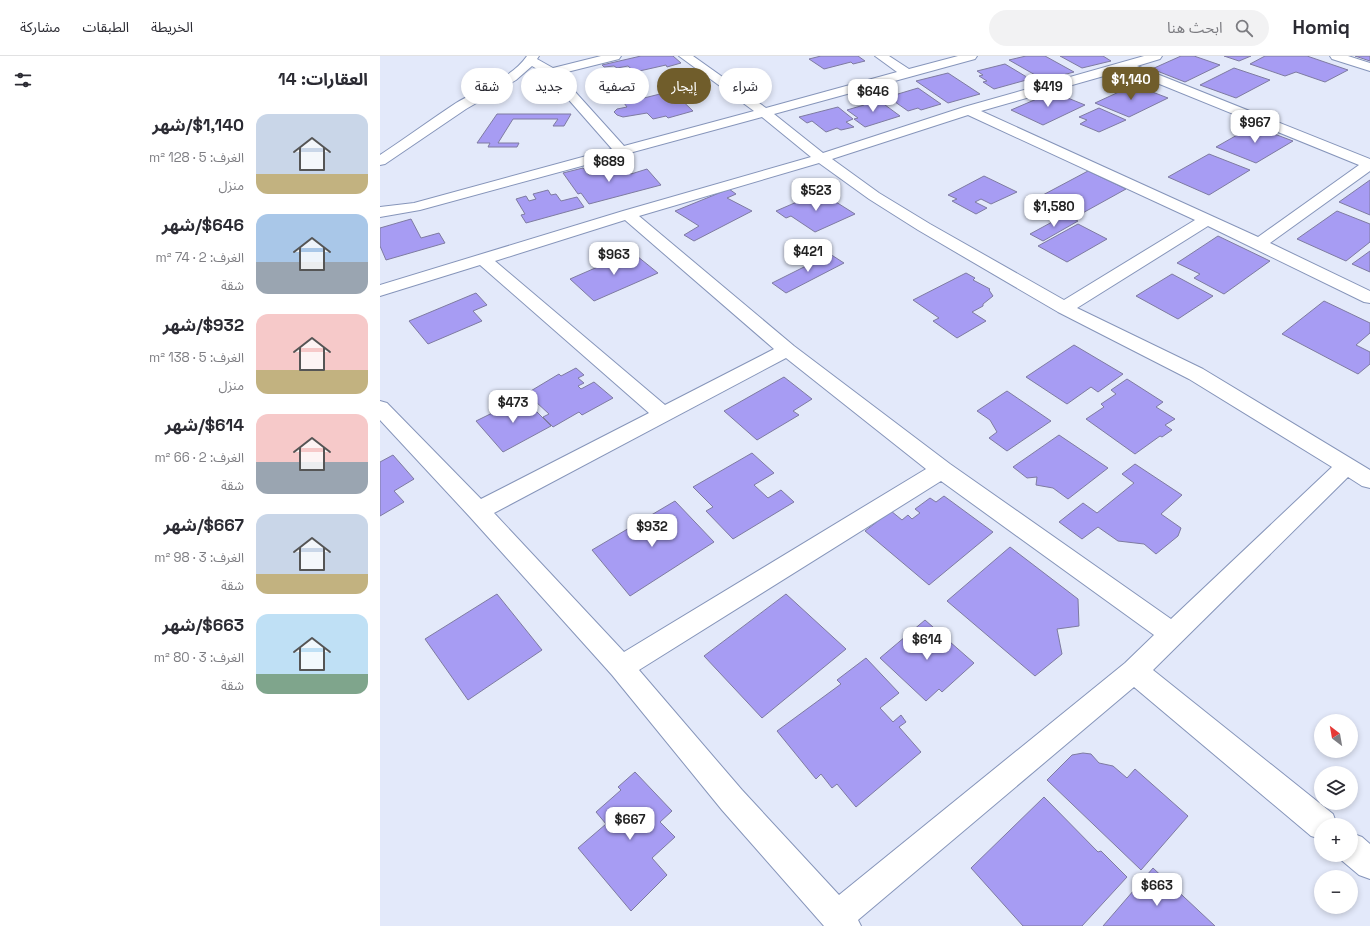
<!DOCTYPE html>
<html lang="ar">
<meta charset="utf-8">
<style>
body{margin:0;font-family:"Space Grotesk","Noto Sans Arabic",sans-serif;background:#f2f2f3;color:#2b2b33;direction:rtl;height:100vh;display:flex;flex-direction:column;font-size:15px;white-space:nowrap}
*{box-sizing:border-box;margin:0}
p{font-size:13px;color:#7c7c81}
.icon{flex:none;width:22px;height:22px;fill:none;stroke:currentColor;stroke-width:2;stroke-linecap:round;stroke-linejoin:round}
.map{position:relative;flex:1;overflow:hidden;direction:ltr}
.details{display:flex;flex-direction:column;background:#fff;width:380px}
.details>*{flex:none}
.top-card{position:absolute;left:12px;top:12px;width:380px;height:36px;direction:rtl;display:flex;gap:8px}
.needle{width:26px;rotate:329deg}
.controls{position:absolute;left:934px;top:658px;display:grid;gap:8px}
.controls a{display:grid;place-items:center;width:44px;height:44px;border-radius:50%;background:#fff;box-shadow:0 2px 6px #0003;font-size:20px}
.price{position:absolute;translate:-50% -34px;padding:0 9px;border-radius:8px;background:#fff;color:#222;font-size:13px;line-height:26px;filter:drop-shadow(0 1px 2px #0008)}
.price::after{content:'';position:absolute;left:50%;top:24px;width:12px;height:9px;margin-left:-6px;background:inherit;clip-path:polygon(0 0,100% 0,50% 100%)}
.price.current{background:#705d2b;color:#fff}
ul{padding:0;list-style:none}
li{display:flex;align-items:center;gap:12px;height:100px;padding:0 12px}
li span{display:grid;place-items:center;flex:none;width:112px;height:80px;border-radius:12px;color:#555}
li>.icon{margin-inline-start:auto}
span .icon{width:48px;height:48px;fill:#fffc;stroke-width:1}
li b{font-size:17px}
h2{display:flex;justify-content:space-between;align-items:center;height:48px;padding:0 12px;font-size:17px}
.chip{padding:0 14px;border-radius:18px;background:#fff;box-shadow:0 2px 6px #0003;font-size:14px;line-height:36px}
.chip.current{background:#705d2b;color:#fff}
header{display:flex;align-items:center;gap:24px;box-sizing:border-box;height:56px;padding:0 20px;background:#fff;border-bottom:1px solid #e1e1e2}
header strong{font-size:19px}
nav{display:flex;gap:22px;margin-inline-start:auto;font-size:14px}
.search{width:280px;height:36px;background:#f2f2f3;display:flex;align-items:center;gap:10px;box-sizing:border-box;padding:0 14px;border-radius:22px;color:#7c7c81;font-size:15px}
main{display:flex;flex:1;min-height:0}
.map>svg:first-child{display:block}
</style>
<header>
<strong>Homiq</strong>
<div class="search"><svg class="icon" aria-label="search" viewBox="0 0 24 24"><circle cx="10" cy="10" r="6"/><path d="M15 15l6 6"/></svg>ابحث هنا</div>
<nav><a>الخريطة</a><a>الطبقات</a><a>مشاركة</a></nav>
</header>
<main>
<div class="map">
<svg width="990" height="870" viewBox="0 0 990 870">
<rect width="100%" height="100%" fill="#e3e9fa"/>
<!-- building -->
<g fill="#a79cf3" stroke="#7e7ba1">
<path d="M261,0H293L301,7L287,11L286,9L255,16L248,10L237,12L234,10L224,11L222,9Z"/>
<path d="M441,0H478L485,5L473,8L471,6L444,13L429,3Z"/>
<path d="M646,0H665L694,16L664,24L629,4Z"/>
<path d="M680,0H723L731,5L702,12Z"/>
<path d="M801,0H814L840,9L805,26L772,13Z"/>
<path d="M844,0H871L859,5Z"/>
<path d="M885,0H927L968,14L945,26L916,16L905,20L870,8Z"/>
<path d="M975,0H990V5Z"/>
<path d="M625,8L650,23L614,33L603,26L607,25L599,20L603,19L597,15Z"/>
<path d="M854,12L890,24L856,42L820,29Z"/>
<path d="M568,17L600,38L568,47L536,25Z"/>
<path d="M754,29L788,42L749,61L715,47Z"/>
<path d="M538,32L561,48L541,54L538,52L528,55L508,41Z"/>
<path d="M292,35L313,55L288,62L286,60L273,63L267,57L243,61L237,59L234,56L237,53L247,51L244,47Z"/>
<path d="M673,36L705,49L663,69L631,54Z"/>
<path d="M497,43L520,60L485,71L474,63L478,62L467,54L484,49L481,47Z"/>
<path d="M458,51L473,63L466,66L474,71L461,74L457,72L446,76L432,65L427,67L419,61Z"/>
<path d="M719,52L746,64L719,76L700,68L707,64L699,61Z"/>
<path d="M117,58H191L184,70H173L178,63H133L118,87H139L137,91H108L110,87H97Z"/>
<path d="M873,70L913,85L876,107L836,91Z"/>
<path d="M829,98L870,114L829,139L788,121Z"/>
<path d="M233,111L237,116L248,113L251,118L267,113L281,129L209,148L201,137L198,138L183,117L203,112L209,119Z"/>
<path d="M708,115L746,133L699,159L661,140Z"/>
<path d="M604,120L637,136L611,148L601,143L595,146L607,152L596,158L572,145L577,143L568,139Z"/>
<path d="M990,124V159L959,146Z"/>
<path d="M349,133L356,138L347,142L372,155L314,185L304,179L319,170L295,155Z"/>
<path d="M168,134L171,139L176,138L181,145L197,141L204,151L146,167L141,159L145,158L136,143L146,140L149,145L156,143L153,138Z"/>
<path d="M440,136L475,158L435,176L411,160L406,162L396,155Z"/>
<path d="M957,155L990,168V186L966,205L917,183Z"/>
<path d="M685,159L698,165L663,185L650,178Z"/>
<path d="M31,163L41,182L59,177L65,187L6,204L0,190V172Z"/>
<path d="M698,168L727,183L687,206L658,190Z"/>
<path d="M838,180L890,205L844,238L814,222L820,218L797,207Z"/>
<path d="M990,195V216L972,208Z"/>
<path d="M252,196L278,217L214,245L190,223Z"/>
<path d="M450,198L464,207L406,237L392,227Z"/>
<path d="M586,217L595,222L593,224L610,233L609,234L613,240L603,248V250L592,256L606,265L577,282L553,265L559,262L533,244Z"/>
<path d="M792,218L833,240L798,263L756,240Z"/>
<path d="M96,237L107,249L93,255L102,265L48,288L29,265Z"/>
<path d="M944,245L990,267V277L976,289L990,296V308L978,318L902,278Z"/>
<path d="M694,289L743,318L718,336L711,331L687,348L646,321Z"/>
<path d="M196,312L204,319L198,322L204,327L198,330L201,333L214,326L233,342L202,359L199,356L173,371L163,361L169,358L155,345L152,346L144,339L179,318L181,320Z"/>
<path d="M404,321L432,343L413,355L419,359L377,384L344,355Z"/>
<path d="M747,323L783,346L776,351L795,363L785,369L792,374L782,381L780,380L755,398L706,363L724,351L721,348L736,338L731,334Z"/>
<path d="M627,335L671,365L627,395L609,382L617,376L610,364L597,355Z"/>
<path d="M143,342L171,370L123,396L96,365Z"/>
<path d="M679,379L728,412L688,443L673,432L656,429L657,421L647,422L633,411Z"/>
<path d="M372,397L394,417L374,429L388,442L401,434L414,446L353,483L326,455L333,451L313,431Z"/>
<path d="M13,399L34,423L14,435L24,446L0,460V406Z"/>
<path d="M755,408L802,439L781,458L801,472L798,480L776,498L764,488L738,485L718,471L702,483L679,466L703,447L717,457L754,427L742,418Z"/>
<path d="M564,440L613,476L549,529L485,475L511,455L522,464L528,459L532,463L540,457L535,453L550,442L556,446Z"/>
<path d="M295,445L334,486L250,540L212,494Z"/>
<path d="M630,491L698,543L699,570L677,573L682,598L655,620L567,545Z"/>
<path d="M117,538L162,594L88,644L45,583Z"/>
<path d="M406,538L466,593L382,662L324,600Z"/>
<path d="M545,564L594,607L562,636L559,633L546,645L500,602Z"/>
<path d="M486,602L519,637L500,652L513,666L521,659L526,666L519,671L541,696L476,751L457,728L452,732L441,718L436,723L397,675L461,628L457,624Z"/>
<path d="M703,697L711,698L719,707L733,710L747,722L755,713L808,760L761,814L667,724L692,699Z"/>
<path d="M255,716L292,755L280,766L295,781L272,802L287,819L251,855L198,792L226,768L216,756L241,734L238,731Z"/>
<path d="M664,741L718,796L721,795L747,821L702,870H643L591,812Z"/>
<path d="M773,812L835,870H723Z"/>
</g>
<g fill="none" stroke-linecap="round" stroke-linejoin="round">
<defs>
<g id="street">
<path d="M147,0H159L157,3L173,12L221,0H241L239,3L179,18L244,90L374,55L299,0H313L386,52L517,16L495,0H509L529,13L578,0H597L595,3L394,58L443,97L584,51L764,0H782L780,3L757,10L990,103V115L890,187L990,235V247L984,246L828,170L697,252L823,313L990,414V432L982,430L968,421L773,614L953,758L957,769H941V783L931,780L754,631L478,864L481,870H444L342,754L232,619L90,461L0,364V345L7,347L101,443L269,357L100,209L0,240V229L243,155L431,101L382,61L40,154L0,161V151L34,147L232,93L167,19L152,10L136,24L86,53L5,108L0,109V99C26,82 50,64 76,47C99,33 131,23 147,0ZM745,14L979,109L878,181L601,55ZM588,59L815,164L684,244L550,168L499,137L452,103ZM439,107L489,143L538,174L678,256L809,323L952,411L791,563L570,408L414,290L259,160ZM245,164L394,293L285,349L115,205ZM406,302L546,413L244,596L114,457ZM561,425L774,579L745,607L459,839L362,734L259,614Z"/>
<path d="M950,0H968L990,7V15L952,3Z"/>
<path d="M971,777L982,781L990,788V823L979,819L960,803L959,799H971Z"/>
</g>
</defs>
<!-- street casing -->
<use href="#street" stroke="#8695ba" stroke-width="2"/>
<!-- street -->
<use href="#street" fill="#fff" fill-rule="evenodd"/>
</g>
</svg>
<div class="controls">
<a><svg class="needle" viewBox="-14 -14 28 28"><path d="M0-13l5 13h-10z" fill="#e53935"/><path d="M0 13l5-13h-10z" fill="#7c7c81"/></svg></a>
<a><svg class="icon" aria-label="layers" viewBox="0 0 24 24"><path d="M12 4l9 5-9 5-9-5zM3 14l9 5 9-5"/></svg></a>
<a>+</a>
<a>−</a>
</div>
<b class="price current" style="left:751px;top:45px">$1,140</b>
<b class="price" style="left:668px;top:52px">$419</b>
<b class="price" style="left:493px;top:57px">$646</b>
<b class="price" style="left:875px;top:88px">$967</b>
<b class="price" style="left:229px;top:127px">$689</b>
<b class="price" style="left:436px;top:156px">$523</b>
<b class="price" style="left:674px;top:172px">$1,580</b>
<b class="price" style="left:428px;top:217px">$421</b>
<b class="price" style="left:234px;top:220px">$963</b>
<b class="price" style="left:133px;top:368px">$473</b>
<b class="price" style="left:272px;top:492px">$932</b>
<b class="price" style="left:547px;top:605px">$614</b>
<b class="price" style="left:250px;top:785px">$667</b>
<b class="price" style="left:777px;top:851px">$663</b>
<div class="top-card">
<a class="chip">شراء</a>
<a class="chip current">إيجار</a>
<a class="chip">تصفية</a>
<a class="chip">جديد</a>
<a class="chip">شقة</a>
</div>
</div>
<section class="details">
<h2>العقارات: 14<svg class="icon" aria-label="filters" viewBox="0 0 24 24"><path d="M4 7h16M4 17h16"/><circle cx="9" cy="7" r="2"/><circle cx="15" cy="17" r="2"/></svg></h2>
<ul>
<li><span style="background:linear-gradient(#c9d6e8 75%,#c2b280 0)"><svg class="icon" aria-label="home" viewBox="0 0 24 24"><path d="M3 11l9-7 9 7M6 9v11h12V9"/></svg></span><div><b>$1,140/شهر</b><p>الغرف: 5 · 128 m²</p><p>منزل</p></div></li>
<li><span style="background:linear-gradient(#a9c7e8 60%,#9aa5b1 0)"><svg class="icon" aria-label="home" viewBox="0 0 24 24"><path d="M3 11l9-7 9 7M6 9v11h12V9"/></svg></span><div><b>$646/شهر</b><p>الغرف: 2 · 74 m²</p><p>شقة</p></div></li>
<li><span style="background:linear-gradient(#f6c9c9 70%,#c2b280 0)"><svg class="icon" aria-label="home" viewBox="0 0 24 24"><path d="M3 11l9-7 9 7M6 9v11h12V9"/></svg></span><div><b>$932/شهر</b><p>الغرف: 5 · 138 m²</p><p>منزل</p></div></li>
<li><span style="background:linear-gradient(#f6c9c9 60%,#9aa5b1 0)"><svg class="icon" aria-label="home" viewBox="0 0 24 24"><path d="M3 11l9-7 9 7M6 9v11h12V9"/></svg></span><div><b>$614/شهر</b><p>الغرف: 2 · 66 m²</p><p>شقة</p></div></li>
<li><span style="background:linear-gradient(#c9d6e8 75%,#c2b280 0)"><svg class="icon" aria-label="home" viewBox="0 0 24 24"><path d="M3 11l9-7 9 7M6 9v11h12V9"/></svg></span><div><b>$667/شهر</b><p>الغرف: 3 · 98 m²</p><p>شقة</p></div></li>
<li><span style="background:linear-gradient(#bfe0f5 75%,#7fa58c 0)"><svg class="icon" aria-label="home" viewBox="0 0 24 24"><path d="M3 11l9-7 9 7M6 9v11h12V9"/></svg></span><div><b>$663/شهر</b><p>الغرف: 3 · 80 m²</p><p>شقة</p></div></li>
</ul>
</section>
</main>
